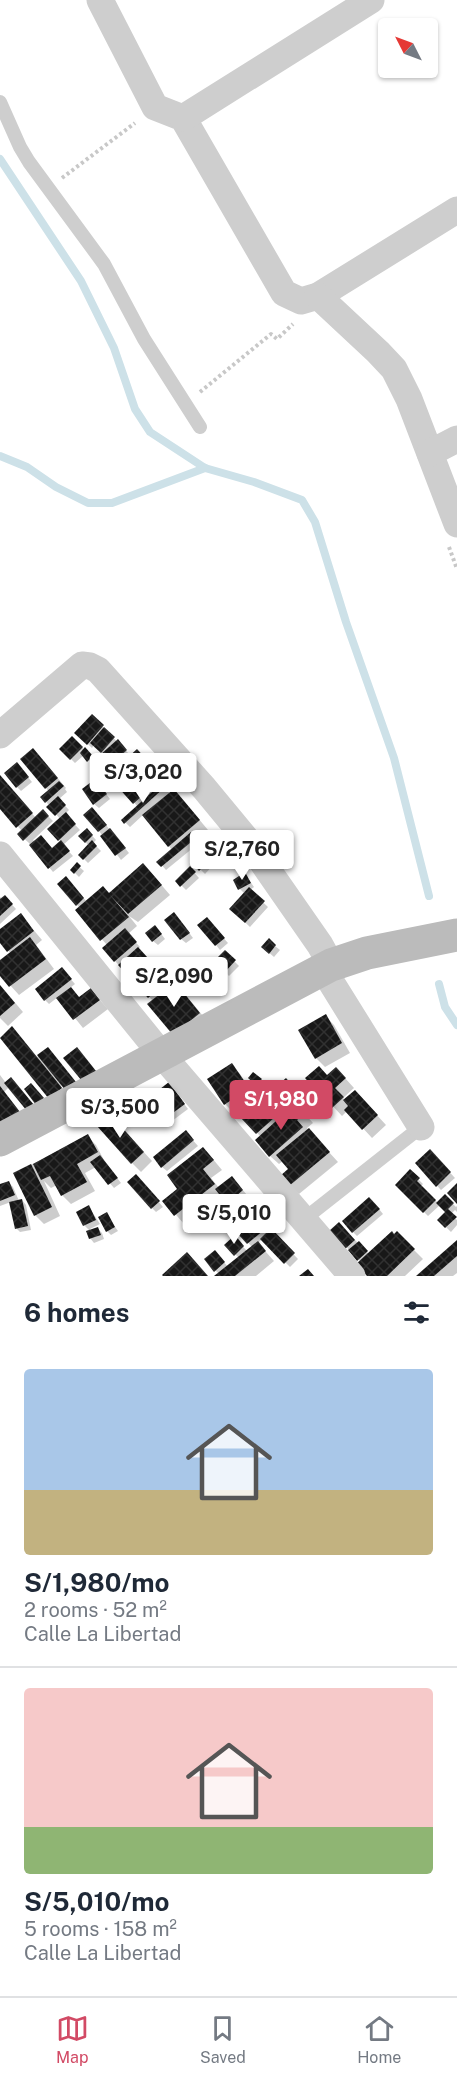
<!DOCTYPE html>
<meta charset="utf-8">
<style>
body{margin:0;font-family:"Public Sans",sans-serif;background:#f2f2f3;color:#1f2937;height:100vh;display:flex;flex-direction:column;font-size:22px;white-space:nowrap}
*{box-sizing:border-box;margin:0}
p{font-size:20px;color:#747a83}
.icon{flex:none;width:33px;height:33px;fill:none;stroke:currentColor;stroke-width:2;stroke-linecap:round;stroke-linejoin:round}
.map{position:relative;height:1276px;overflow:hidden}
.details{display:flex;flex-direction:column;background:#fff;flex:1}
.details>*{flex:none}
.needle{width:39px;rotate:312deg}
.buttons{position:absolute;left:378px;top:18px;display:grid;gap:12px}
.buttons a{display:grid;place-items:center;width:60px;height:60px;border-radius:6px;background:#fff;box-shadow:0 2px 4px #0004;font-size:30px}
.price{position:absolute;translate:-50% -51px;padding:0 14px;border-radius:6px;background:#fff;color:#222;font-size:20px;line-height:39px;filter:drop-shadow(0 2px 3px #0008)}
.price::after{content:'';position:absolute;left:50%;top:36px;width:18px;height:14px;margin-left:-9px;background:inherit;clip-path:polygon(0 0,100% 0,50% 100%)}
.price.on{background:#d24a65;color:#fff}
ul{padding:0;list-style:none}
li{display:grid;align-content:center;gap:12px;height:318px;padding:0 24px}
li+li{border-top:2px solid #e0e1e3}
li span{display:grid;place-items:center;height:186px;border-radius:6px;color:#555}
li>.icon{margin-inline-start:auto}
span .icon{width:108px;height:108px;fill:#fffc;stroke-width:1}
li b{font-size:26px}
h2{display:flex;justify-content:space-between;align-items:center;height:72px;padding:0 24px;font-size:26px}
.menu{display:flex;justify-content:space-around;align-items:center;height:84px;border-top:2px solid #e0e1e3;background:#fff;font-size:16px;color:#747a83}
.menu a{display:grid;justify-items:center;gap:3px}
.menu .on{color:#d24a65}
.map>svg:first-child{display:block}
</style>
<div class="map">
<svg width="457" height="1276" viewBox="0 0 457 1276">
<defs>
<pattern id="building-cross-hatch" width="8" height="8" patternUnits="userSpaceOnUse" patternTransform="scale(1.5)"><rect width="8" height="8" fill="#181818"/><path d="M0 0l8 8M0 8l8-8" fill="none" stroke="#313131"/></pattern>
</defs>
<rect width="100%" height="100%" fill="#fff"/>
<!-- shadow -->
<g fill="#0003">
<path d="M92,716L132,757L146,760L171,787L166,791L183,800L208,830L196,840L199,843L166,870L159,862L172,850L143,815L130,827L123,820L138,807L109,774L106,777L84,755L75,763L61,749L72,738L96,761L104,754L94,745L92,748L76,733Z"/>
<path d="M42,759L66,788L65,789L67,792L59,799L69,810L65,814L80,830L63,845L73,856L53,872L29,843L19,834L22,831L0,807V777L36,818L43,811L53,821L33,840L35,842L52,849L61,842L50,829L60,819L43,798L49,792L46,788Z"/>
<path d="M21,769L32,782L21,791L17,787Z"/>
<path d="M99,785L110,799L99,808L94,804Z"/>
<path d="M97,814L129,853L121,860L99,831Z"/>
<path d="M87,830L96,840L93,843L101,851L88,863L80,855L89,846L80,836Z"/>
<path d="M206,852L216,862L205,874L195,864Z"/>
<path d="M77,865L84,871L79,877L72,870Z"/>
<path d="M190,868L199,878L186,890L177,881Z"/>
<path d="M152,874L170,895L138,922L129,916L137,926L128,934L140,947L138,949L172,986L175,984L184,993L208,1022L183,1043L153,1001L115,961L107,945L77,911L80,908L77,905L70,883L87,902Z"/>
<path d="M245,874L254,887L250,890L268,907L250,927L231,909L245,894L240,889Z"/>
<path d="M0,897L2,899L5,897L16,909L0,924Z"/>
<path d="M21,915L42,940L36,945L54,969L19,995L0,974V962L11,954L0,940V931Z"/>
<path d="M179,919L193,938L186,943L181,939Z"/>
<path d="M211,924L228,943L220,950L216,945Z"/>
<path d="M159,931L165,939L158,945L153,941Z"/>
<path d="M275,946L280,950L274,957L267,951Z"/>
<path d="M225,952L239,966L229,976L215,962Z"/>
<path d="M66,974L75,984L70,988L80,998L91,990L108,1009L83,1028L58,997L49,1004L45,1000Z"/>
<path d="M0,985L23,1012L8,1026L0,1018Z"/>
<path d="M325,1016L334,1025L350,1053L325,1067L316,1058Z"/>
<path d="M12,1028L37,1057L48,1049L62,1085L61,1086L70,1098L59,1107Z"/>
<path d="M231,1065L240,1074L256,1098L234,1113L225,1104Z"/>
<path d="M254,1074L265,1085L262,1088L250,1078Z"/>
<path d="M0,1075L9,1087L4,1092L31,1126L0,1150Z"/>
<path d="M327,1077L345,1078L354,1088L343,1098L345,1100L364,1101L386,1125L372,1138L347,1111L342,1116L307,1078Z"/>
<path d="M286,1080L302,1097L295,1103L313,1123L307,1128L338,1162L299,1194L290,1185V1169L283,1161L279,1164L270,1156L260,1136L243,1118Z"/>
<path d="M173,1089L188,1109L172,1121L153,1096Z"/>
<path d="M119,1125L152,1161L141,1172L132,1163Z"/>
<path d="M87,1136L96,1145L105,1162L121,1183L114,1188L96,1167L85,1173L95,1191L71,1204L62,1195L57,1185L51,1188L44,1181L60,1216L44,1224L35,1215L15,1173Z"/>
<path d="M190,1137L198,1146L167,1171L162,1167Z"/>
<path d="M430,1151L455,1178L441,1190L417,1164Z"/>
<path d="M212,1158L222,1170L211,1178L219,1188L236,1182L247,1195L232,1207L221,1195L215,1199L226,1212L210,1225L199,1212L184,1224L164,1201Z"/>
<path d="M410,1171L423,1184L421,1186L438,1203L445,1196L456,1207L457,1206V1212L455,1210L451,1214L457,1220V1225L451,1232L439,1220L447,1212L440,1205L428,1216L397,1185Z"/>
<path d="M140,1180L163,1207L156,1212L152,1208Z"/>
<path d="M9,1183L13,1187L19,1201L22,1200L26,1205L31,1230L20,1232L16,1228L11,1202L0,1206V1186Z"/>
<path d="M374,1203L383,1214L357,1236L353,1232Z"/>
<path d="M89,1207L100,1224L90,1229V1231L98,1229L102,1233L104,1239L94,1243L90,1238V1231L84,1225Z"/>
<path d="M242,1208L267,1235L271,1231L298,1259L290,1267L262,1239L258,1243L274,1261L256,1276H217L219,1274L215,1270L219,1256L228,1267L239,1258L226,1245L234,1237L247,1251L252,1247L239,1233L235,1236L224,1224Z"/>
<path d="M106,1214L118,1231L111,1235L107,1231Z"/>
<path d="M339,1224L369,1254L397,1233L423,1259L405,1276H369L358,1264L361,1262L331,1231Z"/>
<path d="M457,1242V1273L453,1276H420Z"/>
</g>
<g fill="none" stroke-linecap="round" stroke-linejoin="round">
<!-- stream -->
<g stroke="#cde1e8" stroke-width="8">
<path d="M0,159L81,281L114,348L135,409L150,432L205,468L254,482L302,500L315,522L346,622L394,758L429,896"/>
<path d="M0,456L27,467L56,487L88,503H112L205,468"/>
<path d="M439,984L445,1007L457,1025"/>
</g>
</g>
<!-- building -->
<g fill="url(#building-cross-hatch)">
<path d="M92,714L104,725L87,745L74,733Z"/>
<path d="M104,727L115,737L101,753L90,743Z"/>
<path d="M72,736L83,747L70,760L59,749Z"/>
<path d="M118,739L127,750L100,774L91,763Z"/>
<path d="M85,747L93,756L87,762L80,753Z"/>
<path d="M33,748L58,778L45,789L20,759Z"/>
<path d="M137,749L163,777L133,804L108,776Z"/>
<path d="M17,762L29,777L16,788L4,773Z"/>
<path d="M0,775L33,813L16,828L0,809Z"/>
<path d="M95,779L107,794L93,805L82,789Z"/>
<path d="M59,781L64,786L45,803L40,797Z"/>
<path d="M161,784L165,787L124,824L121,820Z"/>
<path d="M174,789L200,820L168,847L142,815Z"/>
<path d="M58,796L66,805L55,816L46,807Z"/>
<path d="M92,807L107,825L98,832L83,815Z"/>
<path d="M43,809L49,816L23,841L17,834Z"/>
<path d="M66,812L76,824L58,841L47,829Z"/>
<path d="M87,828L93,835L85,843L78,836Z"/>
<path d="M110,828L126,848L115,856L100,836Z"/>
<path d="M191,832L196,838L161,867L156,862Z"/>
<path d="M41,835L52,848L61,840L70,851L48,869L29,845Z"/>
<path d="M92,840L97,846L83,860L78,855Z"/>
<path d="M206,850L212,857L199,871L193,864Z"/>
<path d="M77,862L81,866L74,874L70,870Z"/>
<path d="M143,863L162,885L128,914L110,895L129,917L100,941L75,910L103,886L109,893Z"/>
<path d="M190,866L196,872L180,887L175,881Z"/>
<path d="M245,872L251,883L238,890L233,880Z"/>
<path d="M66,876L84,898L76,906L57,884Z"/>
<path d="M249,887L265,901L245,923L229,909Z"/>
<path d="M5,895L13,904L0,916V899Z"/>
<path d="M174,912L190,933L180,940L164,920Z"/>
<path d="M21,913L34,931L7,952L0,943V929Z"/>
<path d="M207,917L225,938L215,946L197,925Z"/>
<path d="M155,925L162,934L152,942L145,933Z"/>
<path d="M125,928L137,942L114,962L102,948Z"/>
<path d="M30,937L46,959L9,987L0,976V960Z"/>
<path d="M269,938L276,945L269,954L261,947Z"/>
<path d="M138,947L168,980L148,998L118,965Z"/>
<path d="M225,950L236,960L224,973L213,962Z"/>
<path d="M62,967L72,979L44,1001L35,989Z"/>
<path d="M175,982L200,1013L173,1035L147,1004Z"/>
<path d="M0,985L15,1003L0,1016Z"/>
<path d="M71,987L79,997L91,988L100,1000L73,1020L56,998Z"/>
<path d="M326,1014L342,1043L315,1059L298,1030Z"/>
<path d="M12,1026L62,1088L49,1099L0,1038Z"/>
<path d="M48,1047L76,1082L66,1091L37,1055Z"/>
<path d="M77,1047L96,1071L82,1081L63,1058Z"/>
<path d="M232,1063L249,1088L224,1105L207,1079Z"/>
<path d="M319,1066L327,1075L336,1067L346,1078L335,1088L344,1097L332,1108L305,1078Z"/>
<path d="M253,1072L262,1079L256,1085L248,1078Z"/>
<path d="M11,1077L34,1105L27,1111L4,1083Z"/>
<path d="M286,1078L294,1087L277,1103L283,1110L256,1134L241,1118Z"/>
<path d="M169,1082L185,1104L166,1118L151,1096Z"/>
<path d="M31,1083L44,1098L36,1105L24,1089Z"/>
<path d="M0,1086L20,1112L0,1127Z"/>
<path d="M355,1090L378,1115L362,1130L344,1110L348,1106L343,1100Z"/>
<path d="M296,1103L305,1113L297,1120L303,1127L269,1157L255,1140Z"/>
<path d="M110,1114L144,1152L131,1164L97,1126Z"/>
<path d="M309,1128L330,1152L289,1186L280,1176L288,1169L276,1155Z"/>
<path d="M186,1130L194,1140L161,1168L153,1157Z"/>
<path d="M88,1134L98,1152L77,1164L87,1182L61,1196L50,1176L41,1180L33,1164Z"/>
<path d="M203,1147L214,1160L203,1169L215,1184L174,1216L162,1201L177,1189L167,1175Z"/>
<path d="M430,1149L451,1172L436,1187L415,1163Z"/>
<path d="M100,1155L118,1178L108,1185L90,1162Z"/>
<path d="M31,1164L52,1207L34,1216L13,1173Z"/>
<path d="M410,1169L420,1178L417,1181L436,1200L423,1213L395,1185Z"/>
<path d="M136,1174L160,1201L151,1209L127,1182Z"/>
<path d="M232,1176L243,1190L227,1204L215,1189Z"/>
<path d="M9,1181L15,1195L0,1201V1184Z"/>
<path d="M457,1183V1204L447,1193Z"/>
<path d="M213,1194L223,1207L205,1221L195,1209Z"/>
<path d="M445,1194L454,1203L448,1209L457,1217L445,1228L437,1220L445,1212L436,1203Z"/>
<path d="M369,1197L380,1209L352,1233L342,1221Z"/>
<path d="M22,1199L28,1226L15,1229L9,1202Z"/>
<path d="M89,1205L96,1220L83,1226L76,1212Z"/>
<path d="M242,1206L250,1215L230,1233L222,1224Z"/>
<path d="M107,1212L115,1227L106,1232L98,1217Z"/>
<path d="M254,1219L264,1230L247,1244L238,1234Z"/>
<path d="M339,1222L355,1240L345,1249L329,1231Z"/>
<path d="M98,1227L101,1235L89,1239L86,1231Z"/>
<path d="M271,1228L295,1253L284,1264L260,1239Z"/>
<path d="M392,1231L394,1234L397,1231L415,1249L387,1276H367L356,1264Z"/>
<path d="M235,1235L244,1246L234,1256L224,1245Z"/>
<path d="M457,1240V1256L434,1276H416Z"/>
<path d="M258,1241L266,1251L235,1276H214Z"/>
<path d="M359,1241L368,1251L357,1261L348,1250Z"/>
<path d="M215,1250L225,1262L214,1272L204,1259Z"/>
<path d="M187,1252L208,1276H163L162,1275Z"/>
<path d="M308,1269L314,1276H299Z"/>
</g>
<g fill="none" stroke-linecap="round" stroke-linejoin="round">
<!-- path -->
<g stroke="#c8c8c8" stroke-width="4" stroke-dasharray="3 3" stroke-linecap="butt">
<path d="M62,178L135,123"/>
<path d="M200,392L271,334L277,339L293,324"/>
<path d="M449,547L457,569"/>
</g>
<!-- lane -->
<g stroke="#cecece" stroke-width="14">
<path d="M0,102L20,147L29,162L104,264L144,339L200,427"/>
<path d="M303,1220L421,1127"/>
</g>
<!-- street -->
<g stroke="#cecece" stroke-width="27">
<path d="M100,0L155,107L183,118L284,293L301,301L318,296L457,210"/>
<path d="M183,118L371,0"/>
<path d="M318,296L378,352L394,369L409,399L457,524"/>
<path d="M430,453L457,439"/>
<path d="M0,735L82,665L90,666L98,670L204,788L247,840L320,945L331,965V982L421,1127"/>
<path d="M0,855L162,1055L352,1276"/>
</g>
<!-- secondary -->
<path stroke="#bbb" stroke-width="33" d="M0,1140L331,965L367,953L457,935"/>
</g>
</svg>
<div class="buttons">
<a><svg class="needle" viewBox="-14 -14 28 28"><path d="M0-13l5 13h-10z" fill="#e53935"/><path d="M0 13l5-13h-10z" fill="#747a83"/></svg></a>
</div>
<b class="price" style="left:143px;top:804px">S/3,020</b>
<b class="price" style="left:242px;top:881px">S/2,760</b>
<b class="price" style="left:174px;top:1008px">S/2,090</b>
<b class="price on" style="left:281px;top:1131px">S/1,980</b>
<b class="price" style="left:120px;top:1139px">S/3,500</b>
<b class="price" style="left:234px;top:1245px">S/5,010</b>
</div>
<section class="details">
<h2>6 homes<svg class="icon" aria-label="filters" viewBox="0 0 24 24"><path d="M4 7h16M4 17h16"/><circle cx="9" cy="7" r="2"/><circle cx="15" cy="17" r="2"/></svg></h2>
<ul>
<li><span style="background:linear-gradient(#a9c7e8 65%,#c2b280 0)"><svg class="icon" aria-label="home" viewBox="0 0 24 24"><path d="M3 11l9-7 9 7M6 9v11h12V9"/></svg></span><div><b>S/1,980/mo</b><p>2 rooms · 52 m²</p><p>Calle La Libertad</p></div></li>
<li><span style="background:linear-gradient(#f6c9c9 75%,#8fb573 0)"><svg class="icon" aria-label="home" viewBox="0 0 24 24"><path d="M3 11l9-7 9 7M6 9v11h12V9"/></svg></span><div><b>S/5,010/mo</b><p>5 rooms · 158 m²</p><p>Calle La Libertad</p></div></li>
</ul>
</section>
<nav class="menu">
<a class="on"><svg class="icon" aria-label="map" viewBox="0 0 24 24"><path d="M3 6l6-2 6 2 6-2v14l-6 2-6-2-6 2zM9 4v14M15 6v14"/></svg>Map</a>
<a><svg class="icon" aria-label="saved" viewBox="0 0 24 24"><path d="M7 4h10v16l-5-4-5 4z"/></svg>Saved</a>
<a><svg class="icon" aria-label="home" viewBox="0 0 24 24"><path d="M3 11l9-7 9 7M6 9v11h12V9"/></svg>Home</a>
</nav>
